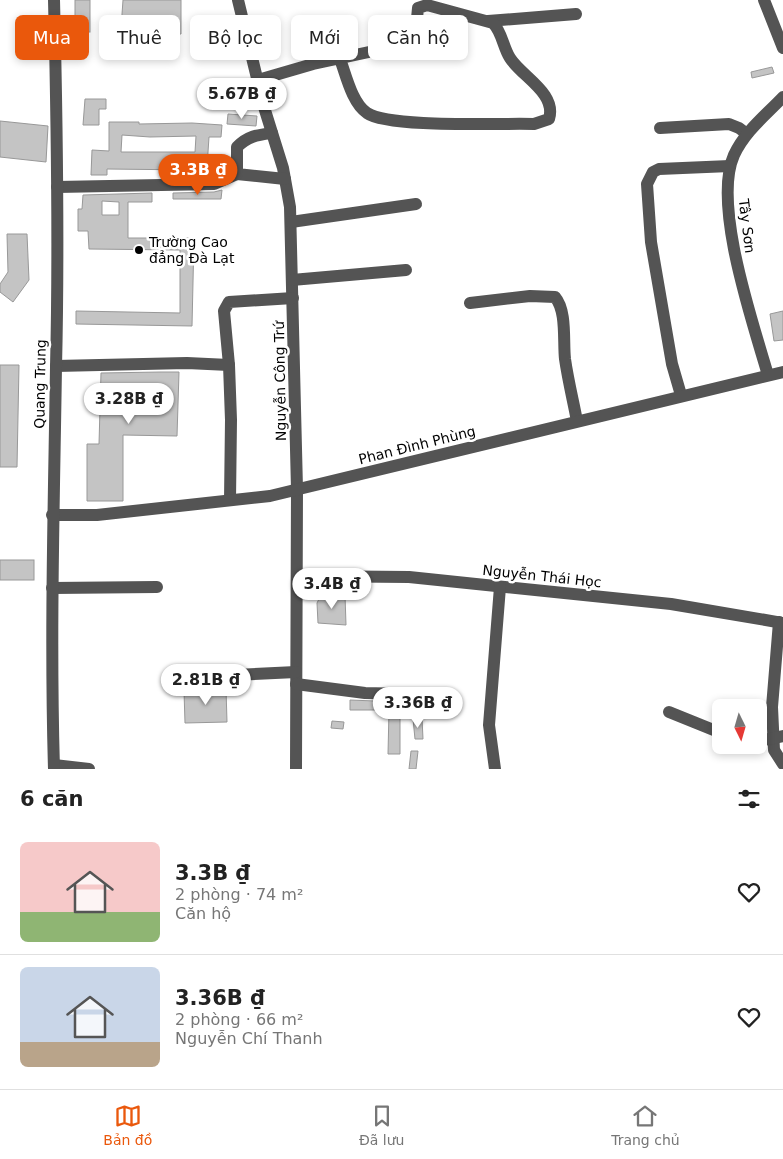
<!DOCTYPE html>
<html lang="vi">
<meta charset="utf-8">
<style>
body{margin:0;font-family:"DejaVu Sans",sans-serif;background:#f6f6f6;color:#222;height:100vh;display:flex;flex-direction:column;font-size:19px;white-space:nowrap}
*{box-sizing:border-box;margin:0}
p{font-size:16px;color:#767676}
.icon{flex:none;width:28px;height:28px;fill:none;stroke:currentColor;stroke-width:2;stroke-linecap:round;stroke-linejoin:round}
.map{position:relative;height:769px;overflow:hidden}
.details{display:flex;flex-direction:column;background:#fff;flex:1}
.details>*{flex:none}
.guide{position:absolute;left:15px;top:15px;width:500px;height:45px;display:flex;gap:10px}
.needle{width:32px;rotate:175deg}
.controls{position:absolute;left:712px;top:699px;display:grid;gap:10px}
.controls a{display:grid;place-items:center;width:55px;height:55px;border-radius:8px;background:#fff;box-shadow:0 2px 8px #0003;font-size:25px}
.price{position:absolute;translate:-50% -42px;padding:0 11px;border-radius:18px;background:#fff;color:#222;font-size:16px;line-height:32px;filter:drop-shadow(0 1px 2px #0008)}
.price::after{content:'';position:absolute;left:50%;top:30px;width:15px;height:11px;margin-left:-8px;background:inherit;clip-path:polygon(0 0,100% 0,50% 100%)}
.price.active{background:#ea580c;color:#fff}
ul{padding:0;list-style:none}
li{display:flex;align-items:center;gap:15px;height:125px;padding:0 20px}
li+li{border-top:1px solid #e0e0e0}
li span{display:grid;place-items:center;flex:none;width:140px;height:100px;border-radius:8px;color:#555}
li>.icon{margin-inline-start:auto}
span .icon{width:60px;height:60px;fill:#fffc;stroke-width:1}
li b{font-size:21px}
h2{display:flex;justify-content:space-between;align-items:center;height:60px;padding:0 20px;font-size:21px}
.chip{padding:0 18px;border-radius:8px;background:#fff;box-shadow:0 2px 8px #0003;font-size:18px;line-height:45px}
.chip.active{background:#ea580c;color:#fff}
.menu{display:flex;justify-content:space-around;align-items:center;height:70px;border-top:1px solid #e0e0e0;background:#fff;font-size:14px;color:#767676}
.menu a{display:grid;justify-items:center;gap:2px}
.menu .active{color:#ea580c}
.map>svg:first-child{display:block}
</style>
<div class="map">
<svg width="783" height="769" viewBox="0 0 783 769">
<rect width="100%" height="100%" fill="#fff"/>
<!-- building -->
<g fill="#c4c4c4" stroke="#989898" fill-rule="evenodd">
<rect x="75" y="0" width="15" height="32"/>
<path d="M123,0H181V34H172V57H119Z"/>
<path d="M772,67L774,73L752,78L751,72Z"/>
<path d="M85,99H106V109H99V125H83Z"/>
<path d="M228,114L257,116L256,126L227,124Z"/>
<path d="M0,121L48,126L46,162L0,157Z"/>
<path d="M109,122H139V124L192,123L222,125L221,137H209L207,167H219V173L212,176H193L194,170L107,169V175H91L92,150L109,151ZM122,135L150,137L196,136L195,152H121Z"/>
<path d="M222,190L221,199H173V193L214,192Z"/>
<path d="M152,193V202H128V238H194L192,326L76,324V311L180,313V250L89,249L88,231H78V209H82L83,195ZM102,201L119,202V215H102Z"/>
<path d="M7,234H27L29,280L13,302L0,292V284L8,272Z"/>
<path d="M783,311V340L774,341L770,314Z"/>
<path d="M0,365H19L17,467H0Z"/>
<path d="M161,372H179L177,436L123,435V501H87V444H99L101,373Z"/>
<rect x="0" y="560" width="34" height="20"/>
<path d="M325,595H345L346,625L318,623L317,603L320,597Z"/>
<path d="M226,689L227,722L185,723L184,691Z"/>
<path d="M350,700L400,702V754H388L389,710H350Z"/>
<path d="M422,718L423,739H415L413,719Z"/>
<path d="M332,721L344,722L343,729L331,728Z"/>
<path d="M411,751H418L416,769H409Z"/>
</g>
<g fill="none" stroke-linecap="round" stroke-linejoin="round">
<!-- minor -->
<g stroke="#545454" stroke-width="12">
<path d="M238,0L264,107L283,168L290,207L297,489L296,769"/>
<path d="M764,0L783,48"/>
<path d="M488,21L576,14"/>
<path d="M258,80L313,64L411,43L415,39L418,8L427,5L493,23C502,32 503,47 510,58C522,77 557,93 549,119L534,124C501,123 388,128 367,113C352,103 346,75 340,59"/>
<path d="M660,128L729,124L739,128L747,134"/>
<path d="M272,133C257,135 248,136 237,147V174L285,179"/>
<path d="M57,187L214,184L237,174"/>
<path d="M291,222L416,204"/>
<path d="M292,280L406,270"/>
<path d="M470,303L530,296L555,297C567,311 563,341 565,359C568,380 573,400 577,421"/>
<path d="M229,365L224,311L229,302L293,298"/>
<path d="M56,366L187,363L229,365L231,420L230,500"/>
<path d="M768,375C753,323 712,204 734,155C745,131 766,115 783,97"/>
<path d="M681,395L672,364L651,242L647,184L653,172L659,169L730,166"/>
<path d="M52,515H97L270,496L783,372"/>
<path d="M297,576L409,577L671,604L783,623"/>
<path d="M52,588L157,587"/>
<path d="M779,622L772,707L774,750L783,764"/>
<path d="M174,678L296,672"/>
<path d="M296,684L365,693L406,694"/>
<path d="M669,712L721,733"/>
<path d="M759,741L783,736"/>
<path d="M54,765L89,769"/>
<path d="M54,769C50,635 54,501 56,367C59,245 57,122 54,0"/>
<path d="M495,769L489,725L500,587"/>
</g>
</g>
<!-- markers -->
<circle fill="#000" stroke="#fff" stroke-width="2" cx="139" cy="250" r="5"/>
<g text-anchor="middle" stroke-width="5" stroke-linejoin="round" paint-order="stroke">
<!-- street labels -->
<g font-size="14" fill="#000" stroke="#fff">
<text transform="translate(747 226) rotate(83)" y="5">Tây Sơn</text>
<text transform="translate(280 381) rotate(-91)" y="5">Nguyễn Công Trứ</text>
<text transform="translate(40 384) rotate(-89)" y="5">Quang Trung</text>
<text transform="translate(417 445) rotate(-14)" y="5">Phan Đình Phùng</text>
<text transform="translate(542 576) rotate(6)" y="5">Nguyễn Thái Học</text>
</g>
<!-- poi labels -->
<g font-size="14" fill="#000" stroke="#fff" text-anchor="start">
<text x="149" y="247">Trường Cao<tspan x="149" dy="16">đẳng Đà Lạt</tspan></text>
</g>
</g>
</svg>
<div class="controls">
<a><svg class="needle" viewBox="-14 -14 28 28"><path d="M0-13l5 13h-10z" fill="#e53935"/><path d="M0 13l5-13h-10z" fill="#767676"/></svg></a>
</div>
<b class="price" style="left:242px;top:120px">5.67B ₫</b>
<b class="price active" style="left:198px;top:196px">3.3B ₫</b>
<b class="price" style="left:129px;top:425px">3.28B ₫</b>
<b class="price" style="left:332px;top:610px">3.4B ₫</b>
<b class="price" style="left:206px;top:706px">2.81B ₫</b>
<b class="price" style="left:418px;top:729px">3.36B ₫</b>
<div class="guide">
<a class="chip active">Mua</a>
<a class="chip">Thuê</a>
<a class="chip">Bộ lọc</a>
<a class="chip">Mới</a>
<a class="chip">Căn hộ</a>
</div>
</div>
<section class="details">
<h2>6 căn<svg class="icon" aria-label="filters" viewBox="0 0 24 24"><path d="M4 7h16M4 17h16"/><circle cx="9" cy="7" r="2"/><circle cx="15" cy="17" r="2"/></svg></h2>
<ul>
<li><span style="background:linear-gradient(#f6c9c9 70%,#8fb573 0)"><svg class="icon" aria-label="home" viewBox="0 0 24 24"><path d="M3 11l9-7 9 7M6 9v11h12V9"/></svg></span><div><b>3.3B ₫</b><p>2 phòng · 74 m²</p><p>Căn hộ</p></div><svg class="icon" aria-label="heart" viewBox="0 0 24 24"><path d="M12 20l-8-8c-3-5 5-10 8-4 3-6 11-1 8 4z"/></svg></li>
<li><span style="background:linear-gradient(#c9d6e8 75%,#b9a48a 0)"><svg class="icon" aria-label="home" viewBox="0 0 24 24"><path d="M3 11l9-7 9 7M6 9v11h12V9"/></svg></span><div><b>3.36B ₫</b><p>2 phòng · 66 m²</p><p>Nguyễn Chí Thanh</p></div><svg class="icon" aria-label="heart" viewBox="0 0 24 24"><path d="M12 20l-8-8c-3-5 5-10 8-4 3-6 11-1 8 4z"/></svg></li>
</ul>
</section>
<nav class="menu">
<a class="active"><svg class="icon" aria-label="map" viewBox="0 0 24 24"><path d="M3 6l6-2 6 2 6-2v14l-6 2-6-2-6 2zM9 4v14M15 6v14"/></svg>Bản đồ</a>
<a><svg class="icon" aria-label="saved" viewBox="0 0 24 24"><path d="M7 4h10v16l-5-4-5 4z"/></svg>Đã lưu</a>
<a><svg class="icon" aria-label="home" viewBox="0 0 24 24"><path d="M3 11l9-7 9 7M6 9v11h12V9"/></svg>Trang chủ</a>
</nav>
